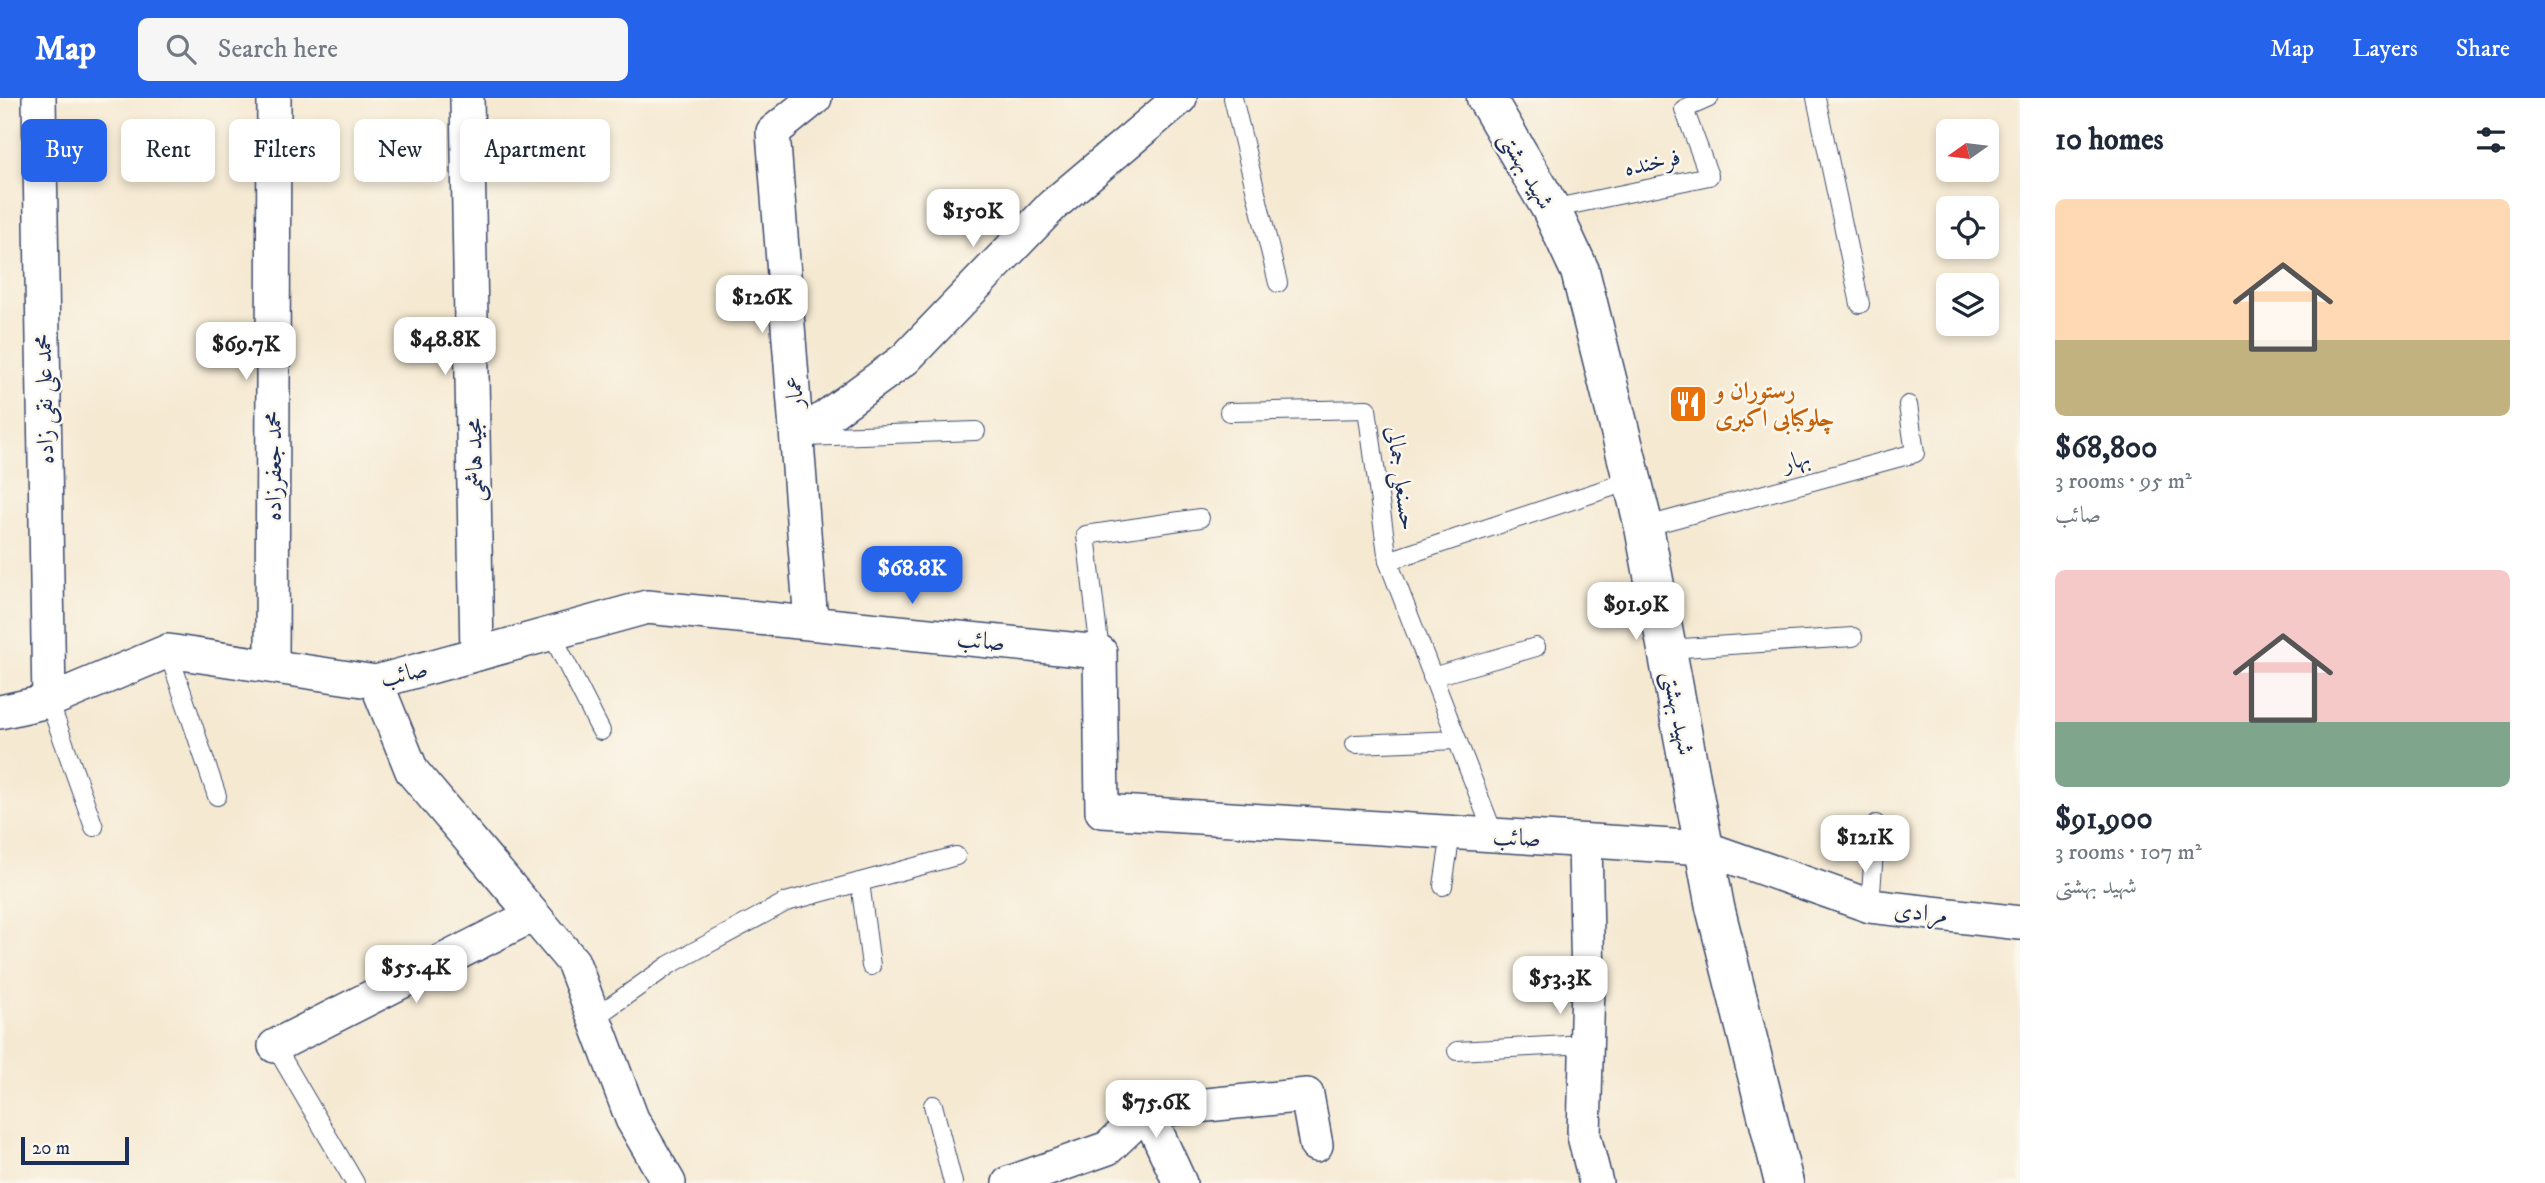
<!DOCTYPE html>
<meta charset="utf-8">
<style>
body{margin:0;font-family:"IM FELL DW Pica",Amiri,serif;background:#f6f6f7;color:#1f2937;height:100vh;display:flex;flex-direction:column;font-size:26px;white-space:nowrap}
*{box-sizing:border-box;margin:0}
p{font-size:23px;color:#747a83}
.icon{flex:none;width:38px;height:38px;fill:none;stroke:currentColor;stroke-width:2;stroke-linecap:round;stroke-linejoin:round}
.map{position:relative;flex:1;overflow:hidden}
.drawer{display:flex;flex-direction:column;background:#fff;width:525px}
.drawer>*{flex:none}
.guide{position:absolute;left:21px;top:21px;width:665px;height:63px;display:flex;gap:14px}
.needle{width:46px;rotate:256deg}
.fabs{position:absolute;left:1936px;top:21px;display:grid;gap:14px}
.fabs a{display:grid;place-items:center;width:63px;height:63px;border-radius:10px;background:#fff;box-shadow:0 4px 10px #0003;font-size:35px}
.scale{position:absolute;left:21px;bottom:18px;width:108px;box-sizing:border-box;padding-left:7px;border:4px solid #1b2f5e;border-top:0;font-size:19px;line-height:24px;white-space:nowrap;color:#1b2f5e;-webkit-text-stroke:5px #fbf7ec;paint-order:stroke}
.price{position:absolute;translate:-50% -60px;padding:0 16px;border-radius:14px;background:#fff;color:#222;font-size:23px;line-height:46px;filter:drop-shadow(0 2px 4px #0008)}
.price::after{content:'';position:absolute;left:50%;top:42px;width:21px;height:16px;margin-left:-10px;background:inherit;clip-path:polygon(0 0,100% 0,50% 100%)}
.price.current{background:#2563eb;color:#fff}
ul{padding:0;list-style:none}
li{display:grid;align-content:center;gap:14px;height:371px;padding:0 35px}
li span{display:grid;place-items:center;height:217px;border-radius:10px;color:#555}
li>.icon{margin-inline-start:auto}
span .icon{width:126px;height:126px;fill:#fffc;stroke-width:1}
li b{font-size:30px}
h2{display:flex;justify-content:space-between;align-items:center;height:84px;padding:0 35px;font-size:30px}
.pill{padding:0 24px;border-radius:10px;background:#fff;box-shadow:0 4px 10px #0003;font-size:24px;line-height:63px}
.pill.current{background:#2563eb;color:#fff}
header{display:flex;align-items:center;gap:42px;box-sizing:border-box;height:98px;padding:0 35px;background:#2563eb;color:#fff}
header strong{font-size:33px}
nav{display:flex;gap:38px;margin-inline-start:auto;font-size:24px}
.search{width:490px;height:63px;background:#f6f6f7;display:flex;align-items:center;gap:18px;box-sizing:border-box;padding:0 24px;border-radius:10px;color:#747a83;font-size:26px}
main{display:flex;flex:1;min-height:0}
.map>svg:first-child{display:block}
</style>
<header>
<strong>Map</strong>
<div class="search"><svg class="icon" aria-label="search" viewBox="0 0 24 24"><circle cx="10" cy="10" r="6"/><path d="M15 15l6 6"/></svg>Search here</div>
<nav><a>Map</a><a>Layers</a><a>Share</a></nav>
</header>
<main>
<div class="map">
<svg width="2020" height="1085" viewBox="0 0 2020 1085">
<rect width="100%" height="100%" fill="#fbf7ec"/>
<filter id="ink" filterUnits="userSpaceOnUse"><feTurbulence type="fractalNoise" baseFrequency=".0143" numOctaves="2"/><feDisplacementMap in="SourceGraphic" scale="14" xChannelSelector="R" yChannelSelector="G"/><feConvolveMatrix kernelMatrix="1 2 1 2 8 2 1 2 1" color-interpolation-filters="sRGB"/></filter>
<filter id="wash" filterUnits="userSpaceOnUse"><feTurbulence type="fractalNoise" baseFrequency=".00686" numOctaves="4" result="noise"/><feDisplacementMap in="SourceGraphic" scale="28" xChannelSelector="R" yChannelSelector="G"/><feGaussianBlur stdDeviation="1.57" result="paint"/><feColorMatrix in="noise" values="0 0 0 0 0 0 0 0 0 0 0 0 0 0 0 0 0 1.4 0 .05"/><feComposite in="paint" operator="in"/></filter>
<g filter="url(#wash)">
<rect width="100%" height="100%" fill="#f5e9d2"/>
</g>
<g filter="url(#ink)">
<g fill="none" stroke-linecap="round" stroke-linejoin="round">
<defs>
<g id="service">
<path d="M1233,0L1278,185"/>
<path d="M1816,0L1860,206"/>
<path d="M1551,111L1709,78L1684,11L1709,0"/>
<path d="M1229,314L1367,311L1388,463L1633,382"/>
<path d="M804,339L976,333"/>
<path d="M1644,429L1915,355L1908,307"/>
<path d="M1388,463L1494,737"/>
<path d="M551,535L601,633"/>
<path d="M1667,551L1853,539"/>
<path d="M168,553L217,698"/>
<path d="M1100,554L1086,437L1200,420"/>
<path d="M1432,579L1536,549"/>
<path d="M49,603L94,729"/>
<path d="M1355,646L1457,642"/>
<path d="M860,784L871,868"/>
<path d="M1443,788L1451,735"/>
<path d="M1870,808L1876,726"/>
<path d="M594,920L669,867L786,804L956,758"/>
<path d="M275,948L355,1085"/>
<path d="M1457,953L1586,946"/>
<path d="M933,1007L953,1085"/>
</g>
<g id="minor">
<path d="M39,0L49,603"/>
<path d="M467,0L477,556"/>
<path d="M797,340L905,261L1053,107L1180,0"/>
<path d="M811,525L773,34L815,0"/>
<path d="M272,568L274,0"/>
<path d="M376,584L412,673L573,864L632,1021L669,1085"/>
<path d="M0,614L49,603L168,553L376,584L647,509L1100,554L1102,713L1705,750L1870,808L2020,825"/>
<path d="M1585,743L1588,886L1584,1038L1596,1085"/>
<path d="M275,948L533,817"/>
<path d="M1147,1013L1180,1085"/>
<path d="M1009,1085L1108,1050L1147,1013L1307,997L1316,1047"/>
</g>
<path id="tertiary" d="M1486,0L1551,111L1580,173L1644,429L1715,809L1784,1085"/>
</defs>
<!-- service casing -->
<use href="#service" stroke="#3c4b6f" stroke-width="20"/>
<!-- minor casing -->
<use href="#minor" stroke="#3c4b6f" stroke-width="36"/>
<!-- tertiary casing -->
<use href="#tertiary" stroke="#3c4b6f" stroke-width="41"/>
<!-- service -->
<use href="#service" stroke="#fff" stroke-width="18"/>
<!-- minor -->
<use href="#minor" stroke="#fff" stroke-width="33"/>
<!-- tertiary -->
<use href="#tertiary" stroke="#fff" stroke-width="38"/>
</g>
</g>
<!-- icons -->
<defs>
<symbol id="restaurant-square" viewBox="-11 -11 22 22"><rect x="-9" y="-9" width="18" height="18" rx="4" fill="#e8710a" stroke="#fbf7ec"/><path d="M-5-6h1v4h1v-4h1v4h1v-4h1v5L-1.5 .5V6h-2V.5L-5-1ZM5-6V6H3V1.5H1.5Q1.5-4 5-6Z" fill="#fff"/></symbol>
</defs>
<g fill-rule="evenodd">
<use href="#restaurant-square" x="1666" y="284" width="44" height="44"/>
</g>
<g text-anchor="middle" stroke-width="5" stroke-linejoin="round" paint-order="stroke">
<!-- street labels -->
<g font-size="24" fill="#1b2f5e" stroke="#fbf7ec">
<text transform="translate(1652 64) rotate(-12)" y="8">فرخنده</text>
<text transform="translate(1527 72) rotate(60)" y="8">شهید بهشتی</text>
<text transform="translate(794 294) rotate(-94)" y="8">عمار</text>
<text transform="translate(44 301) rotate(-91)" y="8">محمد علی نقی زاده</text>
<text transform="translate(474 362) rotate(-91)" y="8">مجید هاشمی</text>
<text transform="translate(1796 362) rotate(-15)" y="8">بهار</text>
<text transform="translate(273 368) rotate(-90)" y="8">محمد جعفرزاده</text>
<text transform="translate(1402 380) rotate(82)" y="8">حسنعلی جمالی</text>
<text transform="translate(981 542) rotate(6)" y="8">صائب</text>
<text transform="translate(404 575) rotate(-13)" y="8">صائب</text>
<text transform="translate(1679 615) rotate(79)" y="8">شهید بهشتی</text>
<text transform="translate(1517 739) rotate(3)" y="8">صائب</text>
<text transform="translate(1921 814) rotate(6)" y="8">مرادی</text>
</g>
<!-- food labels -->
<g font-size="24" font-weight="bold" fill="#c56008" stroke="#fbf7ec" text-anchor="start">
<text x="1715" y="300">رستوران و<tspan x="1715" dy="28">چلوکبابی اکبری</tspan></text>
</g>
</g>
</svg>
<div class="fabs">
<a><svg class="needle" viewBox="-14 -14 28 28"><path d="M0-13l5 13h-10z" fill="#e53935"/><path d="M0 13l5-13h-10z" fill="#747a83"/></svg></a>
<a><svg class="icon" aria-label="locate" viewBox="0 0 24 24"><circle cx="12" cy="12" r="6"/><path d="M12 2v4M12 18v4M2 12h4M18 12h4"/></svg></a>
<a><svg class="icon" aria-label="layers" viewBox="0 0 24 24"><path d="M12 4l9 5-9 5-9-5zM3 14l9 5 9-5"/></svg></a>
</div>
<div class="scale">20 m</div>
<b class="price" style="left:973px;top:151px">$150K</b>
<b class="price" style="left:762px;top:237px">$126K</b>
<b class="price" style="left:445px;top:279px">$48.8K</b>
<b class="price" style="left:246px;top:284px">$69.7K</b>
<b class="price current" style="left:912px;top:508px">$68.8K</b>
<b class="price" style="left:1636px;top:544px">$91.9K</b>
<b class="price" style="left:1865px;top:777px">$121K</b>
<b class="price" style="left:416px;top:907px">$55.4K</b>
<b class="price" style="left:1560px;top:918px">$53.3K</b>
<b class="price" style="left:1156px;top:1042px">$75.6K</b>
<div class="guide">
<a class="pill current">Buy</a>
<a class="pill">Rent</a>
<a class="pill">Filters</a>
<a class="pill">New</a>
<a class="pill">Apartment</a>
</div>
</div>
<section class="drawer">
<h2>10 homes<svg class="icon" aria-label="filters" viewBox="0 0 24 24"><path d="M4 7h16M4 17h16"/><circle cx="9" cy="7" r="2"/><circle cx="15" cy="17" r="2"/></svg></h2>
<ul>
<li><span style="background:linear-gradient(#ffd9b3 65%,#c2b280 0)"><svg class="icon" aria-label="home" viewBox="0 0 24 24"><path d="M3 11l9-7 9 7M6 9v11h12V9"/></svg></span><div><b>$68,800</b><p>3 rooms · 95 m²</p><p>صائب</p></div></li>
<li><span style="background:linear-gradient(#f6c9c9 70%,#7fa58c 0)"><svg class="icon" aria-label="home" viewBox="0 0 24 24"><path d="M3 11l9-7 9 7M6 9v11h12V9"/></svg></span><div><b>$91,900</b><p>3 rooms · 107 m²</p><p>شهید بهشتی</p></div></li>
</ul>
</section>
</main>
